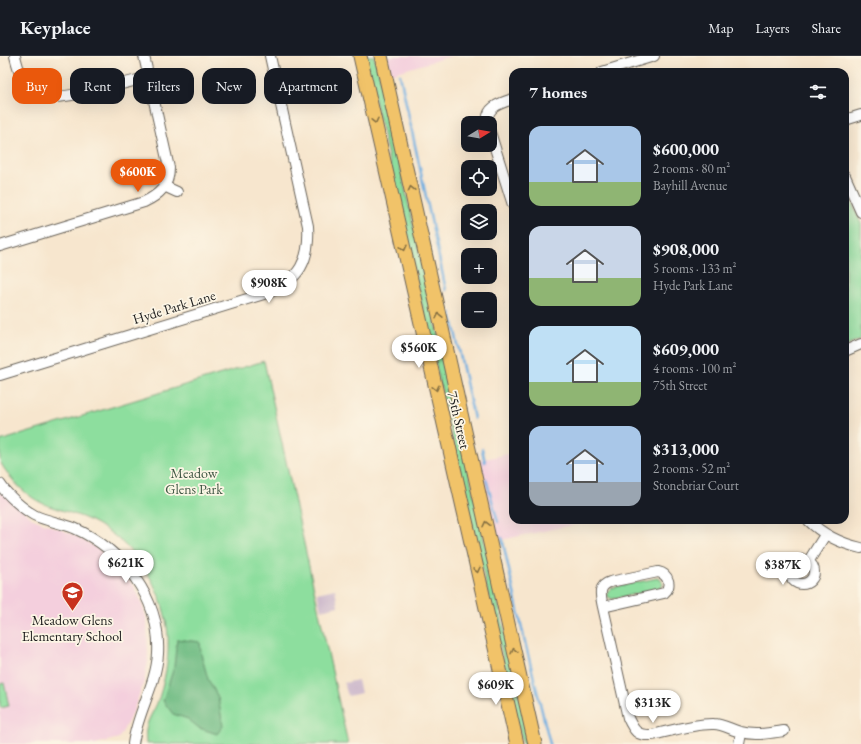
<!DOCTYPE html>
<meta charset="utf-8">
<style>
body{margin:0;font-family:"EB Garamond",serif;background:#242831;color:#f1f3f6;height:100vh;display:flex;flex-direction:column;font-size:15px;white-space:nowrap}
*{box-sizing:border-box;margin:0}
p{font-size:13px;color:#9ea1a6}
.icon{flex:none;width:22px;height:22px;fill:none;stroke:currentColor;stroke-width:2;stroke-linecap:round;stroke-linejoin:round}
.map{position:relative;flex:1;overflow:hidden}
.sheet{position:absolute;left:509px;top:12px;width:340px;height:456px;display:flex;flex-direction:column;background:#171b24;border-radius:12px;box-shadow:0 4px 16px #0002}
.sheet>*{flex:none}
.guide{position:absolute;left:12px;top:12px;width:380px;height:36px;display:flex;gap:8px}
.needle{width:26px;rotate:79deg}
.fabs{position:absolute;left:461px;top:60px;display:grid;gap:8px}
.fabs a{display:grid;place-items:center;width:36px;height:36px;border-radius:8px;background:#171b24;box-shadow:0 4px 16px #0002;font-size:20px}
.price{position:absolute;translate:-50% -34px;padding:0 9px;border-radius:14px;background:#fff;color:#222;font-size:13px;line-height:26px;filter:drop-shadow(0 1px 2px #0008)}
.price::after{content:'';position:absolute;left:50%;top:24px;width:12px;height:9px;margin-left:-6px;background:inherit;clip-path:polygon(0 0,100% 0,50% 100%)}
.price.on{background:#ea580c;color:#fff}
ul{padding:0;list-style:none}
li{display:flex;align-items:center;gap:12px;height:100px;padding:0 20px}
li span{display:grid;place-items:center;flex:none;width:112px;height:80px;border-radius:12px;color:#555}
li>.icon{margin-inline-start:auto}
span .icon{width:48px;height:48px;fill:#fffc;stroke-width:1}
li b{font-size:17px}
h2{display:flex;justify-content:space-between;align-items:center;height:48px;padding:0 20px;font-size:17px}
.pill{padding:0 14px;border-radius:12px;background:#171b24;box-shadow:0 4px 16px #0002;font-size:14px;line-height:36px}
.pill.on{background:#ea580c;color:#fff}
header{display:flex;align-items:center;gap:24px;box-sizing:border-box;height:56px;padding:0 20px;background:#171b24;border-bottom:1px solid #363941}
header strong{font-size:19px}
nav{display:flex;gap:22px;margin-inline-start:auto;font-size:14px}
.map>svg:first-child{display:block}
</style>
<header>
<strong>Keyplace</strong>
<nav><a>Map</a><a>Layers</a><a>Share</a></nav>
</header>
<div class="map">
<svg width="861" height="688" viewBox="0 0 861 688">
<rect width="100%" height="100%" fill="#fcf5e5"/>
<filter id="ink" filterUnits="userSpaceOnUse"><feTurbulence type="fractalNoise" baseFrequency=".025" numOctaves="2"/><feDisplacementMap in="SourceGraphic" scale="8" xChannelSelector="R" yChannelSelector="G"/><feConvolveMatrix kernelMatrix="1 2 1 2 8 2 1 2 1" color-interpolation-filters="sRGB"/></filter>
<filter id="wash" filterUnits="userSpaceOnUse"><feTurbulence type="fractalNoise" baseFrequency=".012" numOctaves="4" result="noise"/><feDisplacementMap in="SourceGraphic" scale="16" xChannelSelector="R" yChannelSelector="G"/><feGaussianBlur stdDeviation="0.9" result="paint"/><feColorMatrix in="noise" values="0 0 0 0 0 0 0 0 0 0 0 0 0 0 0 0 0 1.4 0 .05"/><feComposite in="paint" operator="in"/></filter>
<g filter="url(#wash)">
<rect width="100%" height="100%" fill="#f7e6ce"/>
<!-- built -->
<g fill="#f4cfdd">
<path d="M386,0H451L390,18Z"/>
<path d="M513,397V464H596L496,485L476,405Z"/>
<path d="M0,435L33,463L72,478L97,492L111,503L126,520L135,532L142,548L147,565L148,606L144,625L133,656L119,682L95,688H0Z"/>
</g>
<!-- industrial -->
<g fill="#d0bdcd">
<path d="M335,533L338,550L321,554L317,537Z"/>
<path d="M358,624L361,637L348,640L344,627Z"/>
</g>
<!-- green -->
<g fill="#8dde9e" stroke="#547d5d">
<path d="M365,0H374L380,21L530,688H523L519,673Z"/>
<path d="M845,130L861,168V283L845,290Z"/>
<path d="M264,305L348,688H146C146,683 145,678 146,673C148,662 156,652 159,642C167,617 171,591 166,564C158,524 132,487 95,467C79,458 61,455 44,448C30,442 18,431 9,419C6,415 1,409 0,404C0,398 0,391 0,385Z"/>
<path d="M657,522L660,523L663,527L661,531L659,533L612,543L607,540V536L611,532Z"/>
<path d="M4,627L9,650L0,652V628Z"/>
</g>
<!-- forest -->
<path fill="#72bd85" stroke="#476c50" d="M177,583L200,586L201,598L208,623L218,641L223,670L217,678L199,672L188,663L173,658L163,645L174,611Z"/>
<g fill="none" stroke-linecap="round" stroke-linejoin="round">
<!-- stream -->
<g stroke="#6daee1" stroke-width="2.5">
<path d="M400,19L446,234"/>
<path d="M451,257L474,363"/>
<path d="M482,393L485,406"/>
<path d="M486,423L498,466"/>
<path d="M502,482L524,582L550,688"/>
</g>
</g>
</g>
<g filter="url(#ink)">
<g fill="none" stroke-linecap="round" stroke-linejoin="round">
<defs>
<g id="minor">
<path d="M15,0C19,16 23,32 40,40C56,47 128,26 149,21"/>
<path d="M602,16L654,0"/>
<path d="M845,64L861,59"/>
<path d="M488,67C485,51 501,47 513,43"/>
<path d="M490,76L513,149"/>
<path d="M845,120L861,156"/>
<path d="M164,130L177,136"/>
<path d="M0,190L144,146C159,139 169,130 169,112L144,0"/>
<path d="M845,295L861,288"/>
<path d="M0,319L267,237C300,224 310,204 308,170L270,0"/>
<path d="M0,428C7,439 23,453 34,459C46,465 61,467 74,472C123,494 161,543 158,598C156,629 137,657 133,688"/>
<path d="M808,464C823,479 839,487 861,492"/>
<circle cx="802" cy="516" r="12"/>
<path d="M808,506L825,479"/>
<path d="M603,551L664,537C672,531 669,518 658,516L610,526C597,530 601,541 603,551L628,662C634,675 637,680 652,679C670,675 696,667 714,668C723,668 732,674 741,676C755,680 770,677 784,675"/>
<path d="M739,688L741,677"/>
</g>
<g id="major">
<path d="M360,0L517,688"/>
<path d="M381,0L535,688"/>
</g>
</defs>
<!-- minor casing -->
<use href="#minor" stroke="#69635a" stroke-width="12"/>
<!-- major casing -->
<use href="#major" stroke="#69635a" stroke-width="15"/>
<!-- minor -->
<use href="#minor" stroke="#fff" stroke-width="10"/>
<!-- major -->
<use href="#major" stroke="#f1c369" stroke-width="13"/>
</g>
<!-- one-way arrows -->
<defs><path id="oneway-chevron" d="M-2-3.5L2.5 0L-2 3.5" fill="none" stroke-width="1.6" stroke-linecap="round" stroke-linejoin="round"/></defs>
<g stroke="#867042">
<use href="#oneway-chevron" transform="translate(375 65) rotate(77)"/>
<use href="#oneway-chevron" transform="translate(411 133) rotate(-103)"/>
<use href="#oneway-chevron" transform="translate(404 192) rotate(77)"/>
<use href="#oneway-chevron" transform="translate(439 260) rotate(-103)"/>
<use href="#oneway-chevron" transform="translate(436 332) rotate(77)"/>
<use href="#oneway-chevron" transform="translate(486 468) rotate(-103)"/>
<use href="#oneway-chevron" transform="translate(477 514) rotate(77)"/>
<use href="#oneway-chevron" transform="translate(514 595) rotate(-103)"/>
</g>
</g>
<!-- icons -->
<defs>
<symbol id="school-pin" viewBox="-11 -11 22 30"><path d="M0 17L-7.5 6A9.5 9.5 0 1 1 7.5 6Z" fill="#c8321e" stroke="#fcf5e5"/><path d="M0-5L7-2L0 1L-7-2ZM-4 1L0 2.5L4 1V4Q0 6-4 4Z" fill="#fff"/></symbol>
</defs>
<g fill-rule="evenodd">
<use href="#school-pin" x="60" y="524" width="25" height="34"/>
</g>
<g text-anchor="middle" stroke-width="3.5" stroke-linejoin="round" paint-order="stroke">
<!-- street labels -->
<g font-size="14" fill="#1c1c1c" stroke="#fcf5e5">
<text transform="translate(174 251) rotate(-17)" y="5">Hyde Park Lane</text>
<text transform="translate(459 364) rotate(77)" y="5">75th Street</text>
</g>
<!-- park labels -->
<g font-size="14" fill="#3e5643" stroke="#fcf5e5">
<text x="194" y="422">Meadow<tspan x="194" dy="16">Glens Park</tspan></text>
</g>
<!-- poi labels -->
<g font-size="14" fill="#1c1c1c" stroke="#fcf5e5">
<text x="72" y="569">Meadow Glens<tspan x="72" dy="16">Elementary School</tspan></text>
</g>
</g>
</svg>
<div class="fabs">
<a><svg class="needle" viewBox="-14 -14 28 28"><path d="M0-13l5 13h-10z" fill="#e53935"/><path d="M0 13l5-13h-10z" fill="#9ea1a6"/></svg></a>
<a><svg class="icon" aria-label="locate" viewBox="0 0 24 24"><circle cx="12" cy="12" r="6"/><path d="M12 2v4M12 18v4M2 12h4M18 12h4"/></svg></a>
<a><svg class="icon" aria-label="layers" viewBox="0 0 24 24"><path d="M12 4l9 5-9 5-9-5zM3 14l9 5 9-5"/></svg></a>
<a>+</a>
<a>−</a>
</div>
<b class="price on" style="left:138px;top:137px">$600K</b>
<b class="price" style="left:269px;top:248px">$908K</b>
<b class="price" style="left:419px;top:313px">$560K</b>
<b class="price" style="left:126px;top:528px">$621K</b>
<b class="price" style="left:783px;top:530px">$387K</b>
<b class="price" style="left:496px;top:650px">$609K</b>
<b class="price" style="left:653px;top:668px">$313K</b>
<div class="guide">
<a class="pill on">Buy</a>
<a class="pill">Rent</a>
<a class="pill">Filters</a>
<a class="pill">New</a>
<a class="pill">Apartment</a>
</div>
<section class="sheet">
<h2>7 homes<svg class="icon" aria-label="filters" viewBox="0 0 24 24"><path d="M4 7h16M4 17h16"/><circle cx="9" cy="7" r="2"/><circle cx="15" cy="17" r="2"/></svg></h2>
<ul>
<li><span style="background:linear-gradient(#a9c7e8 70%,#8fb573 0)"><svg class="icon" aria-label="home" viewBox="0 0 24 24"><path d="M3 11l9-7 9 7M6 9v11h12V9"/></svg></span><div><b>$600,000</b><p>2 rooms · 80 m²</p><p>Bayhill Avenue</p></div></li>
<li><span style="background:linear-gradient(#c9d6e8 65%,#8fb573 0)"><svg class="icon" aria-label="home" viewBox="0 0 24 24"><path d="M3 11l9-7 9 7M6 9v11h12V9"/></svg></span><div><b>$908,000</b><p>5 rooms · 133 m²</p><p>Hyde Park Lane</p></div></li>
<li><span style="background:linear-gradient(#bfe0f5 70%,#8fb573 0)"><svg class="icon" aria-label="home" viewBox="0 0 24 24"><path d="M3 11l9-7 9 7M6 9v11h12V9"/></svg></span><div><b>$609,000</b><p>4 rooms · 100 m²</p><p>75th Street</p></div></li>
<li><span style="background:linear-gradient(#a9c7e8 70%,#9aa5b1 0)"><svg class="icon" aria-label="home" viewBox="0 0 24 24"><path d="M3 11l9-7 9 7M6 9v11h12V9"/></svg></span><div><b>$313,000</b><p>2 rooms · 52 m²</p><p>Stonebriar Court</p></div></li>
</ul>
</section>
</div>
